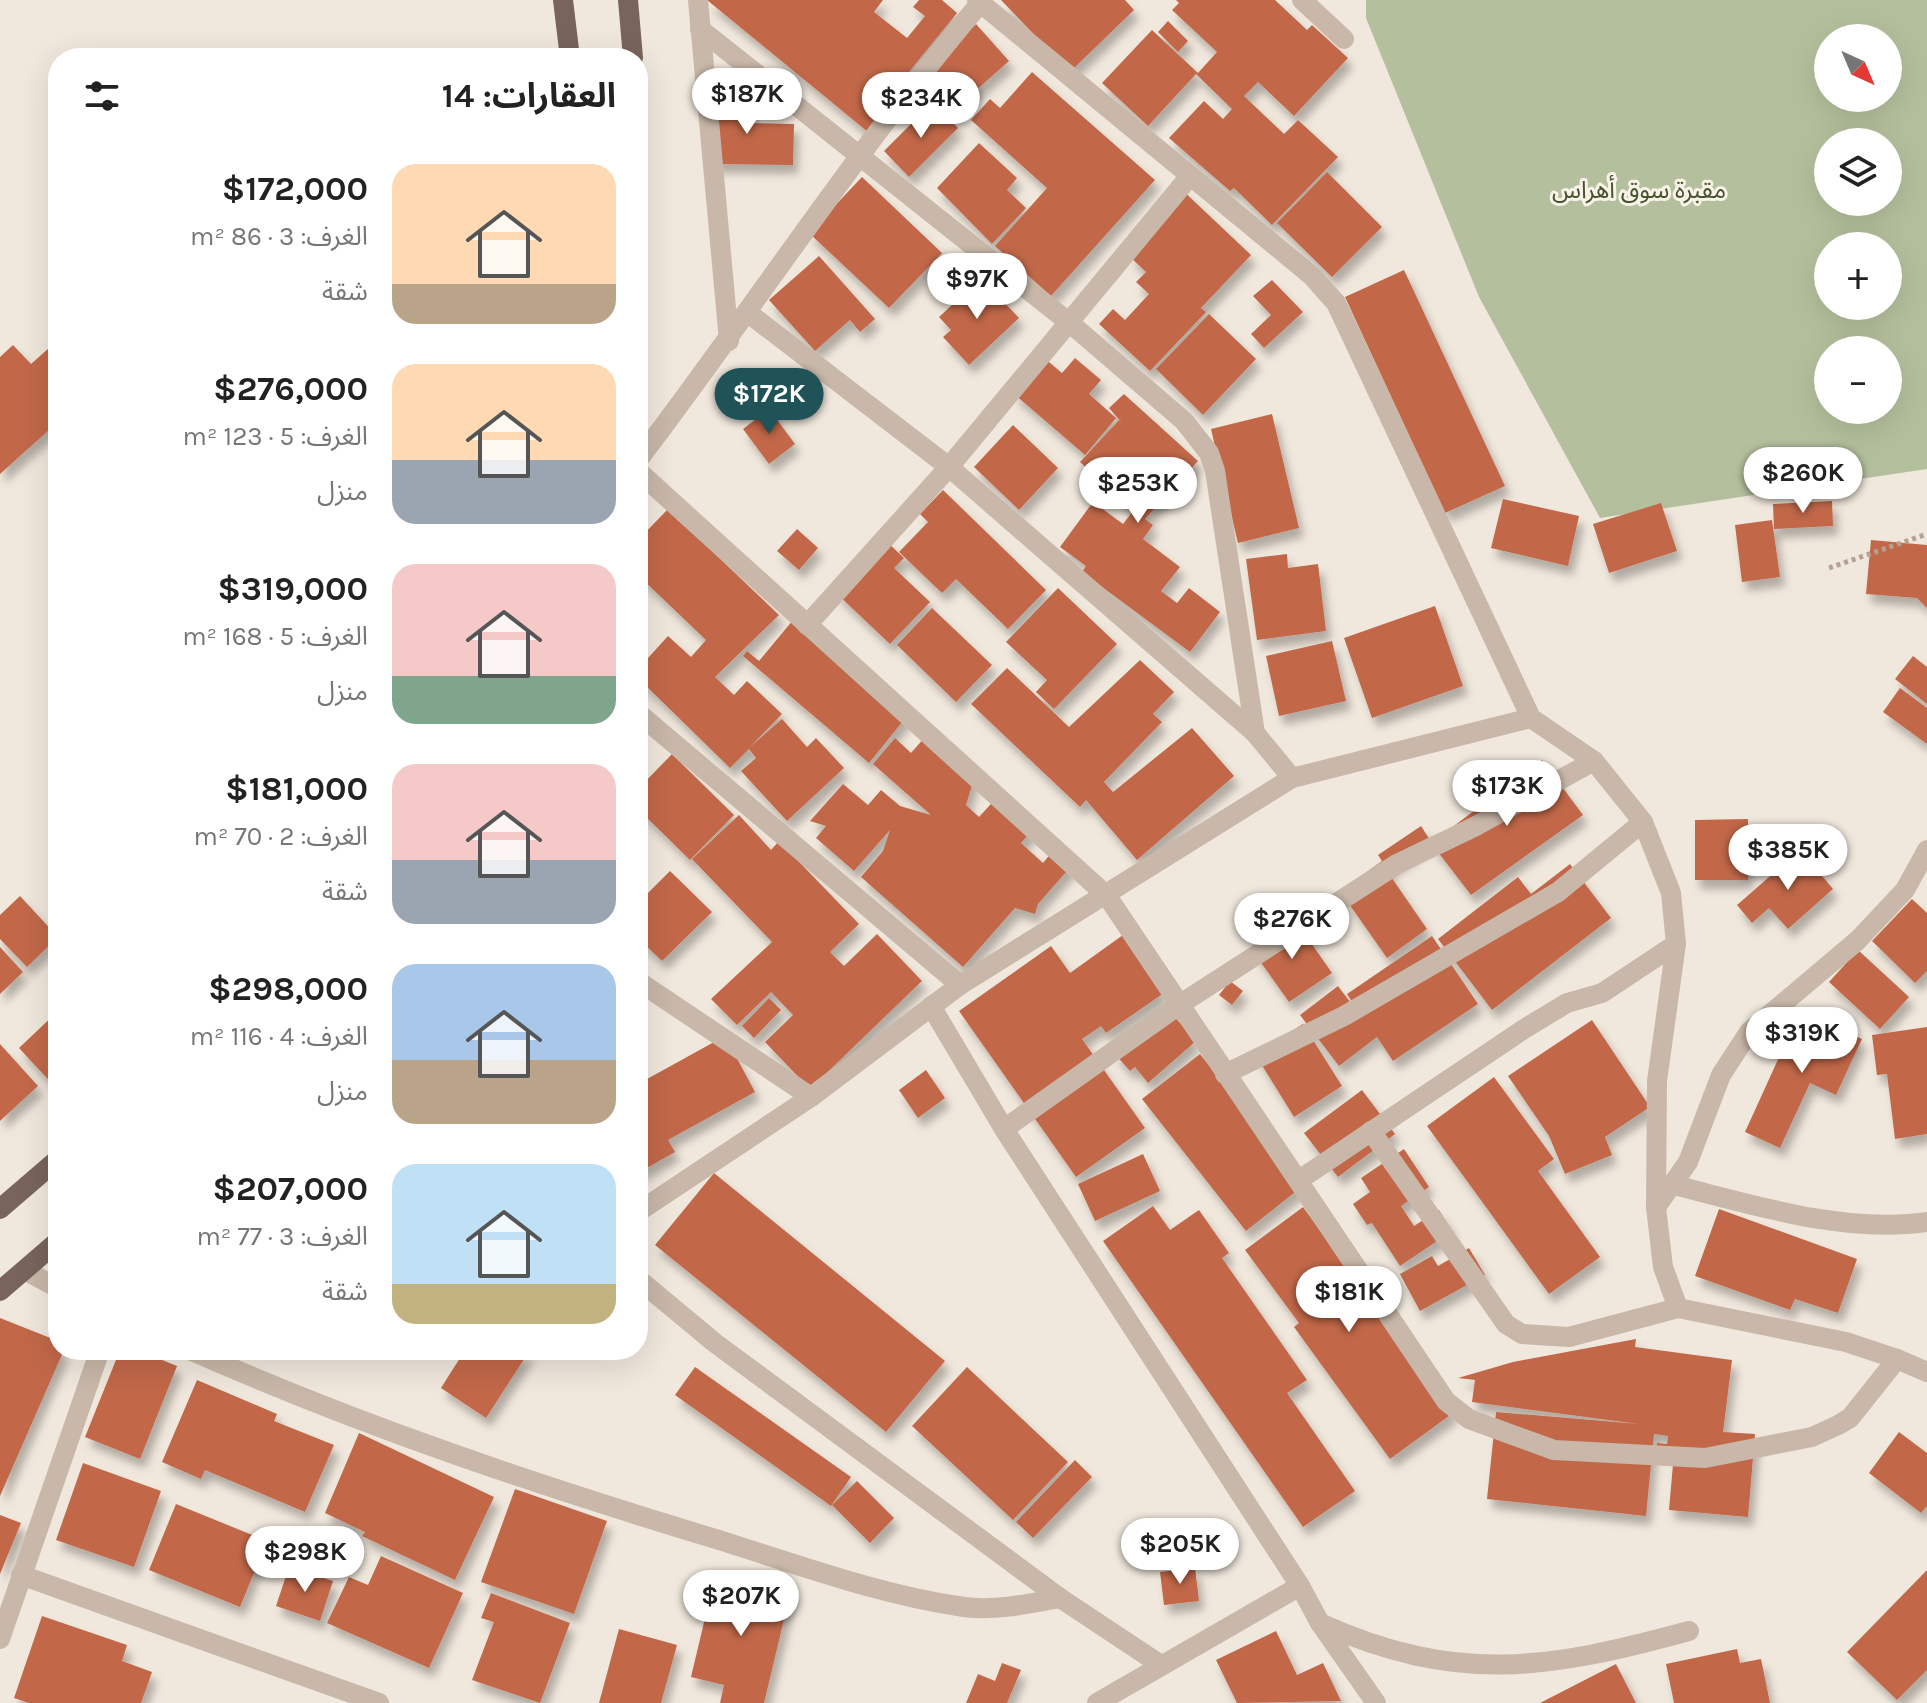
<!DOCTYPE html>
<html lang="ar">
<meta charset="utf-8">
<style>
body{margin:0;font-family:Karla,"Noto Sans Arabic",sans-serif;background:#f6f6f6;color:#222;direction:rtl;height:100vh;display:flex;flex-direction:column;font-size:30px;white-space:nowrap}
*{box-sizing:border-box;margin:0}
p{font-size:26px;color:#767676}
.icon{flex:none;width:44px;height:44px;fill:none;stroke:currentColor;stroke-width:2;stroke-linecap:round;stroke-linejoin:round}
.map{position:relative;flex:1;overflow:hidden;direction:ltr}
.details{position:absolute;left:48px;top:48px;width:600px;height:1312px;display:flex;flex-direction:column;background:#fff;border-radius:32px;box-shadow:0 8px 32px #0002;direction:rtl}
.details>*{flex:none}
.needle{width:52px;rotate:136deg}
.buttons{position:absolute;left:1814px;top:24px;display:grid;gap:16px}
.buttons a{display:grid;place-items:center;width:88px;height:88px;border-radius:50%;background:#fff;box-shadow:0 8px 32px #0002;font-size:40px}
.price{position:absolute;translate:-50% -68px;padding:0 18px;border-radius:28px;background:#fff;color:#222;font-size:26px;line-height:52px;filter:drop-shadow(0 2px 4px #0008)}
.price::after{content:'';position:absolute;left:50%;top:48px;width:24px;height:18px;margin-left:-12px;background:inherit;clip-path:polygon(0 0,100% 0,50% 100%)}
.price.selected{background:#1f5357;color:#fff}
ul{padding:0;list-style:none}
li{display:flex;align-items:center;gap:24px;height:200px;padding:0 32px}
li span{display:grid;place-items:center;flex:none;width:224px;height:160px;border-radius:24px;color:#555}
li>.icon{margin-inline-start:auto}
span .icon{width:96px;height:96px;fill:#fffc;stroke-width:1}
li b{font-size:34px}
h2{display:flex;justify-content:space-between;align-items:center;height:96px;padding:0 32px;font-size:34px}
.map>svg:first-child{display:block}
</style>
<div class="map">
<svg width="1927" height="1703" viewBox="0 0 1927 1703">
<defs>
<filter id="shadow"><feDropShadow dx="5" dy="9" stdDeviation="4" flood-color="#0004"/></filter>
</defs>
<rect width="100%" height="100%" fill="#f1e8dd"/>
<!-- green -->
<path fill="#b4c09d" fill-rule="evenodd" d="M1366,0H1927V469L1600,518L1479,297L1366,18ZM1828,38H1888V98H1828ZM1828,142H1888V202H1828ZM1828,246H1888V306H1828ZM1828,350H1888V410H1828Z"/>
<!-- building -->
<g fill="#c2684a" filter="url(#shadow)">
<path d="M707,0H883L874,12L907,38L925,16L913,7L919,0H942L957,13L891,94L896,98L868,132Z"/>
<path d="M1001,0H1125L1134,10L1070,72Z"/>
<path d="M1176,0H1275L1307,30L1312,25L1348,58L1294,116L1258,82L1244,96L1284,134L1298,120L1338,157L1272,225L1234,188L1230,191L1169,138L1204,101L1223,119L1232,109L1196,74L1148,126L1102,83L1152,30L1198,73L1217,52L1172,10L1179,3Z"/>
<path d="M1168,21L1188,41L1178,52L1158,32Z"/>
<path d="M976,24L1009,61L955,109L922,72Z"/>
<path d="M1032,72L1155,180L1051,296L995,246L1047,188L971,120L990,99L1000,108Z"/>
<path d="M712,94H748L747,123L794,124L793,165L711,164Z"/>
<path d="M933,102L958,128L909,177L884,151Z"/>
<path d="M979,143L1017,178L1007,190L1026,208L992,244L937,188Z"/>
<path d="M1327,172L1382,227L1332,277L1277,223Z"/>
<path d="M862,177L942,253L889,308L809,233Z"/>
<path d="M1178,186L1251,255L1201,308L1206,312L1150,371L1099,324L1113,309L1125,320L1149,294L1136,282L1146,272L1130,257Z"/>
<path d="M819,256L875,319L860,332L850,320L815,351L769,300Z"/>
<path d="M1404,270L1505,486L1445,513L1345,297Z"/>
<path d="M981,278L1019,318L969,365L943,337L951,330L939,317Z"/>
<path d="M1272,280L1303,312L1264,348L1251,334L1271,315L1253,296Z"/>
<path d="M1209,314L1256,359L1203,415L1156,369Z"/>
<path d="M58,340V422L0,474V357L13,345L31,364Z"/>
<path d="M1043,357L1062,373L1075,358L1101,380L1089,394L1116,418L1085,455L1013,393Z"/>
<path d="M1124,394L1198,461L1145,519L1153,525L1143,539L1180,567L1161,591L1177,603L1189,588L1220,612L1190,652L1082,572L1086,566L1060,547L1093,502L1123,524L1133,511L1080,462L1119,420L1122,423L1109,408Z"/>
<path d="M769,409L795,444L769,464L743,429Z"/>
<path d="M1272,414L1299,528L1238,543L1211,429Z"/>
<path d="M1013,425L1058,468L1019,510L974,467Z"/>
<path d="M943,490L1046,590L1008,629L956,579L942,593L899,552L928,522L920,514Z"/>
<path d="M1503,499L1579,516L1568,566L1491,548Z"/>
<path d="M1832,501L1833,526L1774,529L1773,504Z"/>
<path d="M1661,503L1677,551L1609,573L1593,524Z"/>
<path d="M668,509L779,615L715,677L734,695L747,681L782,714L750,747L782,719L807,747L816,738L844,768L787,821L741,771L756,758L749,749L730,768L638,678V669L668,636L691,657L706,640L638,575V540Z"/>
<path d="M1772,520L1780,577L1742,582L1735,525Z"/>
<path d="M797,529L818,548L799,570L777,551Z"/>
<path d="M885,540L904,558L894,568L930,602L890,644L835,592Z"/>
<path d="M1871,540L1927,545V608L1917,598L1866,594Z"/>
<path d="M1287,554L1288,568L1318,564L1326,631L1257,640L1246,559Z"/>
<path d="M1058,588L1117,644L1054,709L1036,692L1047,680L1006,642Z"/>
<path d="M1435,606L1463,686L1372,718L1344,638Z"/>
<path d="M932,608L992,665L956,702L897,645Z"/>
<path d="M793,620L908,715L869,763L743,656L747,651L759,661Z"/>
<path d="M1332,641L1346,701L1279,716L1266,656Z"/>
<path d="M1913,656L1927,667V704L1895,679Z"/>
<path d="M1140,660L1174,692L1153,714L1162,722L1104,782L1113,792L1192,728L1234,776L1137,860L1086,800L1080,807L971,704L1007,668L1069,727Z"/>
<path d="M1900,688L1927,708V744L1883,712Z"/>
<path d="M932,729L977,769L966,805L979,817L1000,794L1036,826L1021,843L1043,863L1056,847L1074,863L1038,904L1035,914L1015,908L963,967L861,877L883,851L890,830L854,871L816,838L826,826L810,821L843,784L868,805L881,790L900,806L931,815L873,764L895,738L911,753Z"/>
<path d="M672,754L734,815L690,860L638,809V789Z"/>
<path d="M1542,760L1583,815L1471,895L1431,843Z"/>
<path d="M739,815L771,850L779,841L859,924L830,952L844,966L877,934L922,981L810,1089L765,1042L793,1015L771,992L737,1025L711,999L772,942L692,859Z"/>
<path d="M1748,819V880H1695V820Z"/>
<path d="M1421,826L1430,840L1387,871L1427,929L1387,958L1340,891L1382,861L1378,855Z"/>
<path d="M1800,850L1833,889L1788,929L1769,908L1752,923L1737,905Z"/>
<path d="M1570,864L1611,918L1492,1010L1438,939L1518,877L1531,894Z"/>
<path d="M670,871L712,912L662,961L638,938V903Z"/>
<path d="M20,896L58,937L27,967L0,939V915Z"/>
<path d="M1912,899L1927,913V971L1915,983L1872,941Z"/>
<path d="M1295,920L1332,973L1289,1002L1252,950Z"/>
<path d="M1123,935L1164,993L1106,1033L1101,1026L1082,1039L1145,1128L1076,1177L959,1011L1051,946L1070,973Z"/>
<path d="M1432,936L1478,1004L1393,1061L1377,1037L1339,1066L1300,1015L1338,986L1363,1019L1347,994Z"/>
<path d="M0,947L23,972L0,994Z"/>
<path d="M1858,950L1909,997L1880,1029L1829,982Z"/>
<path d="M1230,981L1243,991L1232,1005L1219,995Z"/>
<path d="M769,998L781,1010L754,1038L742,1026Z"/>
<path d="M1166,1007L1196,1041L1148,1083L1135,1067L1130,1071L1114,1053Z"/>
<path d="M58,1011V1090L19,1048Z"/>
<path d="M1800,1011L1862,1039L1836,1095L1810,1083L1780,1148L1745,1132Z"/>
<path d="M1592,1020L1650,1107L1605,1137L1612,1155L1565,1174L1549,1136L1508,1076Z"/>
<path d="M1303,1024L1342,1086L1294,1117L1255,1054Z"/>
<path d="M1927,1027V1134L1895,1139L1887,1074L1877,1075L1872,1035Z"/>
<path d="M725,1036L755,1092L668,1140L675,1152L638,1173V1084Z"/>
<path d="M0,1044L38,1086L0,1121Z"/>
<path d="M1200,1054L1304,1185L1246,1231L1142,1099Z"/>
<path d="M926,1070L945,1098L918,1118L899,1090Z"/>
<path d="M1494,1077L1554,1159L1538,1171L1600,1257L1549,1294L1427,1126Z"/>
<path d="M1362,1090L1395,1134L1338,1177L1304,1133Z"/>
<path d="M1404,1149L1429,1187L1401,1206L1414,1226L1439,1210L1452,1231L1400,1266L1372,1223L1367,1225L1353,1204L1370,1192L1361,1178Z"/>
<path d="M1143,1154L1160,1191L1095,1221L1078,1184Z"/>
<path d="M714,1173L945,1361L886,1432L655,1245Z"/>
<path d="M1153,1206L1170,1230L1199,1210L1229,1253L1222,1258L1307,1380L1287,1393L1355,1491L1303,1527L1103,1241Z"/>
<path d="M1303,1207L1453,1413L1390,1459L1294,1327L1299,1323L1245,1250Z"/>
<path d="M1719,1209L1857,1259L1838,1313L1795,1299L1790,1310L1695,1276Z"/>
<path d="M1469,1248L1485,1275L1420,1311L1400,1274L1432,1256L1438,1266Z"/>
<path d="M0,1318L58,1341V1350H64L0,1496Z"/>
<path d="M1636,1339L1635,1347L1732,1360L1723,1432L1755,1434L1748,1517L1669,1510L1674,1453L1657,1451V1443L1667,1444L1668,1436L1654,1434L1646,1516L1487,1499L1496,1412L1639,1424L1472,1402L1475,1380L1458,1378L1513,1362Z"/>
<path d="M120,1350H137L177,1366L140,1459L85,1437Z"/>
<path d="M465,1350H530L486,1418L441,1388Z"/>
<path d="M695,1367L851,1477L831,1506L675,1395Z"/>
<path d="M967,1367L1068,1462L1013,1520L912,1426Z"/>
<path d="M197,1380L277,1414L274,1421L334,1445L305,1512L205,1470L201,1479L162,1462Z"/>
<path d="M1899,1432L1927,1453V1506L1921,1513L1869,1473Z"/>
<path d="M359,1433L494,1497L455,1580L362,1536L365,1532L325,1513Z"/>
<path d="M1075,1460L1092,1477L1033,1538L1016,1522Z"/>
<path d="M83,1463L161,1491L134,1567L56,1540Z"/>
<path d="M857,1481L894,1518L870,1543L832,1505Z"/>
<path d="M515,1489L607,1521L574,1614L481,1582Z"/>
<path d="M176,1504L267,1541L240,1607L149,1570Z"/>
<path d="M0,1515L21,1523L0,1574Z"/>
<path d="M381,1556L463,1593L429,1668L327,1623L349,1577L368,1585Z"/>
<path d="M289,1567L333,1581L320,1621L276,1606Z"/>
<path d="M1195,1568L1199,1601L1164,1605L1160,1572Z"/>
<path d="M1927,1570V1670L1897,1700L1847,1652Z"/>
<path d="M716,1572L791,1590L764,1703H720L724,1685L691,1677Z"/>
<path d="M491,1593L570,1623L540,1703L472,1680L494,1622L481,1618Z"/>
<path d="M42,1616L127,1645L122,1661L152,1672L141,1703H29L14,1698Z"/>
<path d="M619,1629L677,1645L661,1703H599Z"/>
<path d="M1276,1631L1297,1675L1323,1663L1341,1701L1237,1703L1216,1660Z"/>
<path d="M1737,1649L1740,1663L1761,1659L1770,1703H1674L1666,1664Z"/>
<path d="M1002,1663L1021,1670L1007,1703H966L978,1674L995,1681Z"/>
<path d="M1616,1664L1636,1703H1540Z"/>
</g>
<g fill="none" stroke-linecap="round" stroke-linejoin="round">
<!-- path -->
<path stroke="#b5a293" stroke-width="5" stroke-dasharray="4 4" stroke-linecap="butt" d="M1829,568L1927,534"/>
<!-- street -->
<g stroke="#c9b8a9" stroke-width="20">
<path d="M698,0L729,341"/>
<path d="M977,0L1312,276L1336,303L1531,718L1594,761L1643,822L1671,893L1676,944L1657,1081L1656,1207L1663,1267L1678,1308"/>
<path d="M1302,0L1344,39"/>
<path d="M700,29L1071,324L1184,421L1209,453L1215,471L1255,733L1292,778"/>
<path d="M747,312L949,467L1255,733"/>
<path d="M638,460C754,308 858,146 983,0"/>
<path d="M638,471L1107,896L1446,1401L1469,1419L1554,1450L1705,1458L1812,1437L1838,1425L1850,1418L1897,1359L1846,1342L1678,1308L1569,1337L1522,1334L1506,1324L1371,1131"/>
<path d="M807,625L949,467L1190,176"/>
<path d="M638,713L960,985"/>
<path d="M638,981L811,1097"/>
<path d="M931,1006L1004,1129L1300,1586L1320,1623L1376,1703"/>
<path d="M1225,1074L1344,1016L1558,892L1643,822"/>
<path d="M1004,1129L1179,1005L1397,864L1474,827L1594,761"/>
<path d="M1299,1180L1524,1029L1567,1003L1602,993L1676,944"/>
<path d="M1674,1185C1754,1205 1844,1234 1927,1222"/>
<path d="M1656,1207L1688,1162L1721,1075L1749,1032L1858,940L1905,890L1927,850"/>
<path d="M638,1212L811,1097L960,985L1292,778L1531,718"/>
<path d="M26,1271L58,1288"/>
<path d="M190,1350C361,1426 540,1486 719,1540C799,1565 880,1595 964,1607C995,1611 1028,1604 1060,1598L715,1343L638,1279"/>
<path d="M1897,1359L1927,1372"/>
<path d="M21,1575L379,1703"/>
<path d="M1060,1598L1161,1665"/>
<path d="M1320,1623C1458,1685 1549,1669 1689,1631"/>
<path d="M0,1639L100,1350"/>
<path d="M1097,1703L1300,1586"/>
</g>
<!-- primary -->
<g stroke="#78645a" stroke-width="20">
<path d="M563,0L570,58"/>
<path d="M628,0L633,58"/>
<path d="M0,1209L58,1159"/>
<path d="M0,1291L58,1241"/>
</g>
</g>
<g text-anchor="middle" stroke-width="6" stroke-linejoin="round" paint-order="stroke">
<!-- park labels -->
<g font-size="24" fill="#46542d" stroke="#f9f2e9">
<text x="1639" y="198">مقبرة سوق أهراس</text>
</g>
</g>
</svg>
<div class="buttons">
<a><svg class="needle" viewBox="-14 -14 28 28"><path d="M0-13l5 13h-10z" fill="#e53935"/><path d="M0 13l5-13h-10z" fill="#767676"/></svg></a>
<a><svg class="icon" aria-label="layers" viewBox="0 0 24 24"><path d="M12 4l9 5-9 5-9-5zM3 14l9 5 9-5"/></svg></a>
<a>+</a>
<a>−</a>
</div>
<b class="price" style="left:747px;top:136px">$187K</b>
<b class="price" style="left:921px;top:140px">$234K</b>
<b class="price" style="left:977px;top:321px">$97K</b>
<b class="price selected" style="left:769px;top:436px">$172K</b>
<b class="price" style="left:1803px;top:515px">$260K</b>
<b class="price" style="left:1138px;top:525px">$253K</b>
<b class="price" style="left:1507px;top:828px">$173K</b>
<b class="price" style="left:1788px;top:892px">$385K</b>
<b class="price" style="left:1292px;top:961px">$276K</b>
<b class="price" style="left:1802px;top:1075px">$319K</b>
<b class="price" style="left:1349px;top:1334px">$181K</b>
<b class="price" style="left:1180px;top:1586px">$205K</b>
<b class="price" style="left:305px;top:1594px">$298K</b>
<b class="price" style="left:741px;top:1638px">$207K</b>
<section class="details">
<h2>العقارات: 14<svg class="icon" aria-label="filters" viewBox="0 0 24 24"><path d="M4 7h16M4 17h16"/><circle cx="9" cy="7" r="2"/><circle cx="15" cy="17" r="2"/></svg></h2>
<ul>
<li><span style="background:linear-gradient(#ffd9b3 75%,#b9a48a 0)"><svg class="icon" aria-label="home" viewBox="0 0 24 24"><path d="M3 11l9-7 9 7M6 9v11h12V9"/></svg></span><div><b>$172,000</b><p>الغرف: 3 · 86 m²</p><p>شقة</p></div></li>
<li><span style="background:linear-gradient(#ffd9b3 60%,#9aa5b1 0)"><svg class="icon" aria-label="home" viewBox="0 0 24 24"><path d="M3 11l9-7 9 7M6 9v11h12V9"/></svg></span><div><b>$276,000</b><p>الغرف: 5 · 123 m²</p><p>منزل</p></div></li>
<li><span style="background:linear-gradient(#f6c9c9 70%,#7fa58c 0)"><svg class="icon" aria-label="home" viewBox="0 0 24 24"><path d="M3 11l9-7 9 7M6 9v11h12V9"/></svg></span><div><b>$319,000</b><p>الغرف: 5 · 168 m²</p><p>منزل</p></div></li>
<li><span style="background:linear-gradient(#f6c9c9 60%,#9aa5b1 0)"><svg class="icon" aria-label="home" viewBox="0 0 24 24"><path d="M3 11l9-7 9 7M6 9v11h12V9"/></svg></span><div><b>$181,000</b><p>الغرف: 2 · 70 m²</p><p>شقة</p></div></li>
<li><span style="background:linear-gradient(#a9c7e8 60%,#b9a48a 0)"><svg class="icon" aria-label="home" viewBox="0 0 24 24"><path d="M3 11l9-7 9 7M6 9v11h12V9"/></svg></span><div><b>$298,000</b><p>الغرف: 4 · 116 m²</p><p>منزل</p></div></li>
<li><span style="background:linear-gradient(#bfe0f5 75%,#c2b280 0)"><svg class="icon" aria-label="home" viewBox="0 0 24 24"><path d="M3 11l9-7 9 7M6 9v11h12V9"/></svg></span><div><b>$207,000</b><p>الغرف: 3 · 77 m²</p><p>شقة</p></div></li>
</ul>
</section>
</div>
